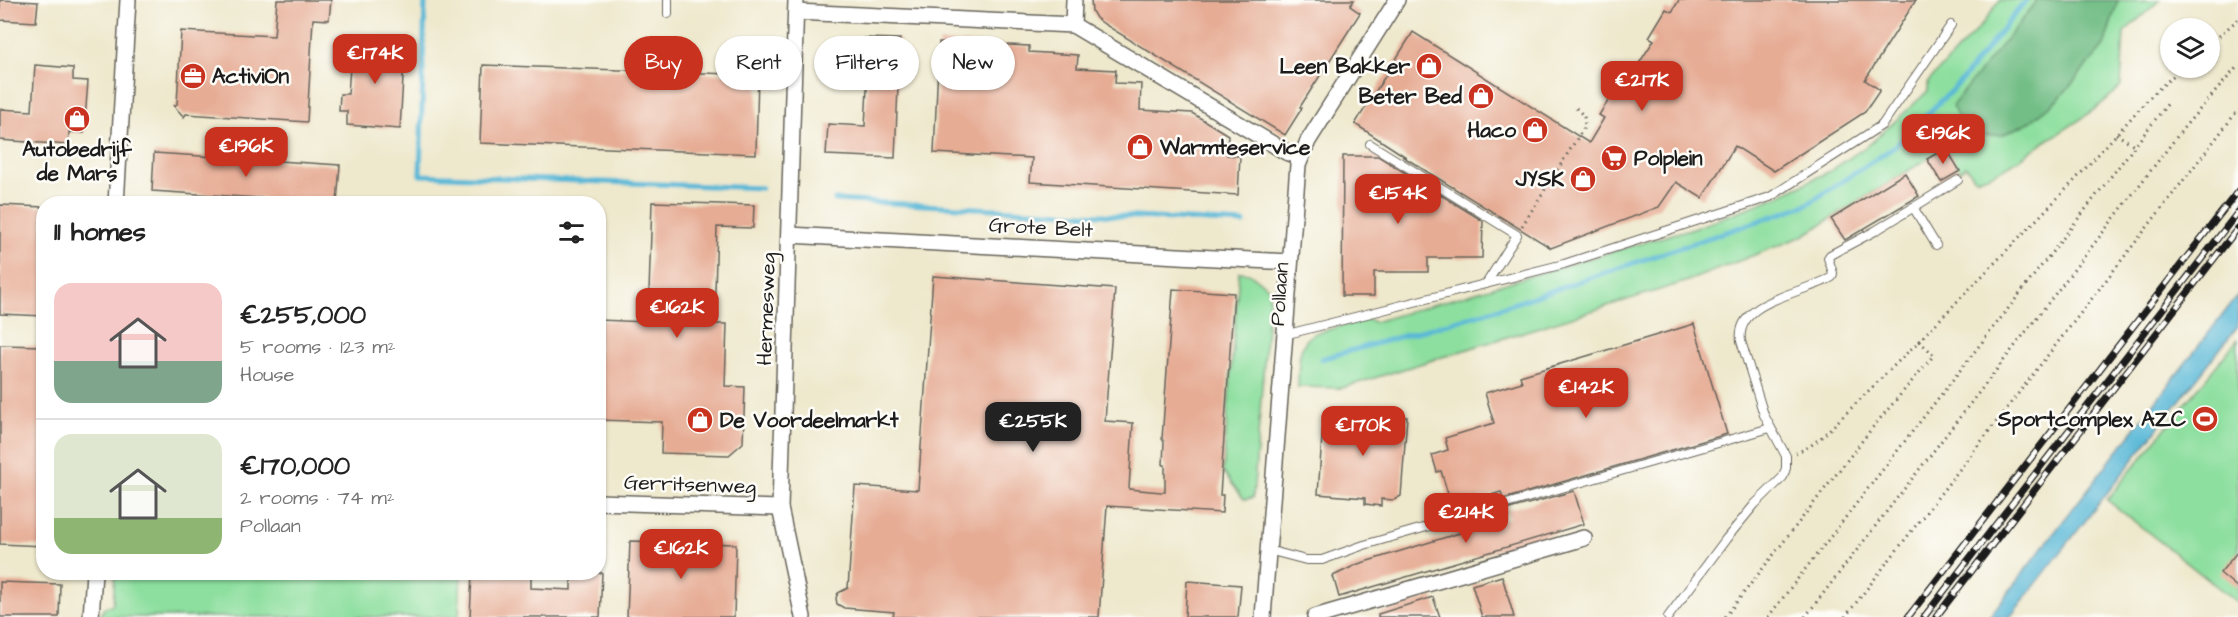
<!DOCTYPE html>
<meta charset="utf-8">
<style>
body{margin:0;font-family:"Architects Daughter",sans-serif;background:#f6f6f6;color:#222;height:100vh;display:flex;flex-direction:column;font-size:22px;white-space:nowrap}
*{box-sizing:border-box;margin:0}
p{font-size:20px;color:#767676}
.icon{flex:none;width:33px;height:33px;fill:none;stroke:currentColor;stroke-width:2;stroke-linecap:round;stroke-linejoin:round}
.map{position:relative;flex:1;overflow:hidden}
.details{position:absolute;left:36px;top:196px;width:570px;height:384px;display:flex;flex-direction:column;background:#fff;border-radius:24px;box-shadow:0 2px 4px #0004}
.details>*{flex:none}
.hud{position:absolute;left:624px;top:36px;width:570px;height:54px;display:flex;gap:12px}
.tools{position:absolute;left:2160px;top:18px;display:grid;gap:12px}
.tools a{display:grid;place-items:center;width:60px;height:60px;border-radius:50%;background:#fff;box-shadow:0 2px 4px #0004;font-size:30px}
.price{position:absolute;translate:-50% -51px;padding:0 14px;border-radius:12px;background:#c8321e;color:#fff;font-size:20px;line-height:39px;filter:drop-shadow(0 2px 3px #0008)}
.price::after{content:'';position:absolute;left:50%;top:36px;width:18px;height:14px;margin-left:-9px;background:inherit;clip-path:polygon(0 0,100% 0,50% 100%)}
.price.active{background:#222;color:#fff}
ul{padding:0;list-style:none}
li{display:flex;align-items:center;gap:18px;height:150px;padding:0 18px}
li+li{border-top:2px solid #e0e0e0}
li span{display:grid;place-items:center;flex:none;width:168px;height:120px;border-radius:18px;color:#555}
li>.icon{margin-inline-start:auto}
span .icon{width:72px;height:72px;fill:#fffc;stroke-width:1}
li b{font-size:26px}
h2{display:flex;justify-content:space-between;align-items:center;height:72px;padding:0 18px;font-size:26px}
.chip{padding:0 21px;border-radius:27px;background:#fff;box-shadow:0 2px 4px #0004;font-size:21px;line-height:54px}
.chip.active{background:#c8321e;color:#fff}
.map>svg:first-child{display:block}
</style>
<div class="map">
<svg width="2238" height="617" viewBox="0 0 2238 617">
<rect width="100%" height="100%" fill="#fdfcf7"/>
<filter id="ink" filterUnits="userSpaceOnUse"><feTurbulence type="fractalNoise" baseFrequency=".0167" numOctaves="2"/><feDisplacementMap in="SourceGraphic" scale="12" xChannelSelector="R" yChannelSelector="G"/><feConvolveMatrix kernelMatrix="1 2 1 2 8 2 1 2 1" color-interpolation-filters="sRGB"/></filter>
<filter id="wash" filterUnits="userSpaceOnUse"><feTurbulence type="fractalNoise" baseFrequency=".008" numOctaves="4" result="noise"/><feDisplacementMap in="SourceGraphic" scale="24" xChannelSelector="R" yChannelSelector="G"/><feGaussianBlur stdDeviation="1.35" result="paint"/><feColorMatrix in="noise" values="0 0 0 0 0 0 0 0 0 0 0 0 0 0 0 0 0 1.4 0 .05"/><feComposite in="paint" operator="in"/></filter>
<g filter="url(#wash)">
<rect width="100%" height="100%" fill="#eee8cc"/>
<!-- green -->
<g fill="#8ddf9f" stroke="#547e5e" stroke-width="1.5">
<path d="M2000,0H2038L2012,33L1979,136L2002,135L2031,121L2058,99L2104,46L2118,0H2160L2124,32L2121,86C2098,110 2069,127 2041,144C2021,158 2000,175 1975,179L1966,166L1960,171L1945,148L1803,236L1685,282L1342,388L1298,387C1299,368 1296,345 1313,334L1367,319L1374,322L1700,226L1779,196L1830,171L1871,143L1928,91V82L1984,22Z"/>
<path d="M1239,272L1249,273L1270,289L1253,498L1244,499L1223,472Z"/>
<path d="M2238,339V603L2107,500Z"/>
<path d="M110,573H461L459,617H100L104,608L113,604L115,575Z"/>
</g>
<!-- forest -->
<path fill="#72be86" stroke="#476d51" stroke-width="1.5" d="M2038,0H2118L2104,46L2059,99L2031,121L2002,135L1979,136L1962,125L1952,106Z"/>
<!-- water -->
<path fill="#59b8d7" stroke="#3a6a7a" stroke-width="1.5" d="M2238,295V326L2010,617H1989Z"/>
<g fill="none" stroke-linecap="round" stroke-linejoin="round">
<!-- stream -->
<g stroke="#59b8d7" stroke-width="5">
<path d="M425,0L420,175L762,188"/>
<path d="M835,200L1244,223"/>
<path d="M1321,359L1491,311L1806,205L1893,148L1961,81L2026,0"/>
</g>
</g>
<g id="blocks">
<!-- building -->
<g fill="#e6ac94">
<path d="M0,0L38,2L36,22L0,20Z"/>
<path d="M277,0H331L329,20L313,19L307,122L186,114L184,117L174,106L177,104L181,31L274,36Z"/>
<path d="M1091,0H1354L1350,6L1360,13L1300,107L1302,108L1285,135L1104,24L1096,18L1092,11Z"/>
<path d="M1679,0H1916L1865,80L1880,90L1865,112L1774,171L1735,146L1702,198L1676,182L1659,207L1551,248L1402,156L1406,157L1355,124L1413,32L1589,143L1604,118L1599,115L1617,87L1622,90L1654,40L1649,37L1666,9L1672,12Z"/>
<path d="M864,38L900,39L895,158L826,155L828,124L865,126L868,70L862,69Z"/>
<path d="M352,41L405,44L400,129L347,125V111H339L340,94H348Z"/>
<path d="M939,42L1029,46V52L1078,55L1077,68L1116,70L1115,83L1141,84L1140,110L1192,113L1228,135L1227,155L1240,156L1238,195L1030,182L1032,158L934,153Z"/>
<path d="M35,65L73,68V80L88,81L84,133L69,132L68,145L0,140V109L32,111Z"/>
<path d="M483,65L758,75L756,154L480,143Z"/>
<path d="M1946,148L1960,171L1941,182L1927,159Z"/>
<path d="M154,153L340,165L337,203L152,191Z"/>
<path d="M1343,156H1378L1483,221L1482,258H1428V272H1374V296H1342Z"/>
<path d="M1905,173L1919,196L1845,240L1831,219Z"/>
<path d="M652,202L754,205L753,228L717,227L714,324H727L725,386L745,387L743,443L729,455L661,453L662,422L598,420V320L648,322Z"/>
<path d="M0,205L44,207V316L0,314Z"/>
<path d="M933,276L1115,289L1105,421L1133,423L1129,489L1161,492H1165V465H1163L1164,441L1162,439L1173,289L1234,293L1220,495H1223L1222,513L1107,506L1099,617H893L894,612L844,608L837,604L836,598L838,593L848,588L855,486L918,490Z"/>
<path d="M1694,324L1727,434L1503,499L1501,492L1452,507L1441,471L1437,472L1432,455L1448,450L1445,438L1494,423L1485,393L1522,382L1520,376Z"/>
<path d="M0,345L44,346V546L0,544Z"/>
<path d="M1340,413L1407,417L1401,496L1394,500L1381,499V506L1365,504V498L1318,494L1323,422L1339,423Z"/>
<path d="M1574,491L1584,524L1339,597L1333,576L1358,564L1509,518L1506,510Z"/>
<path d="M630,541L736,544L734,617H627Z"/>
<path d="M2238,551V588L2220,573Z"/>
<path d="M472,573H531V588L571,590V573H602L600,617H470Z"/>
<path d="M1502,576L1514,617H1482L1472,585Z"/>
<path d="M1187,581L1241,585L1238,617H1185Z"/>
<path d="M0,582L60,584L59,617H0Z"/>
<path d="M1433,597L1440,617H1378V614Z"/>
</g>
</g>
</g>
<g filter="url(#ink)">
<use href="#blocks" fill-opacity="0" stroke="#66635a" stroke-width="1.5"/>
<g fill="none" stroke-linecap="round" stroke-linejoin="round">
<defs>
<g id="lane">
<path d="M668,14V0"/>
<path d="M1370,144L1517,235L1486,284"/>
<path d="M1913,207L1936,245"/>
<path d="M1284,335L1564,264L1770,197L1882,125L1951,25"/>
<path d="M1268,550L1306,560H1322L1364,545L1770,428"/>
<path d="M1668,617L1726,539L1755,504L1783,477L1786,468V456L1764,415L1741,341C1735,300 1806,293 1832,277L1833,273L1828,258L1830,255L1875,231L1958,180"/>
</g>
<g id="street">
<path d="M796,0L780,508L803,617"/>
<path d="M1074,0L1073,25L1286,152L1299,157"/>
<path d="M796,12L1073,25"/>
<path d="M116,204L128,0"/>
<path d="M789,235L1290,262"/>
<path d="M598,502L780,508"/>
<path d="M91,617L94,573"/>
<path d="M1263,617L1298,165L1308,141L1397,0"/>
<path d="M1315,617L1584,538"/>
</g>
</defs>
<!-- lane casing -->
<use href="#lane" stroke="#66635a" stroke-width="10"/>
<!-- street casing -->
<use href="#street" stroke="#66635a" stroke-width="18"/>
<!-- path -->
<g stroke="#66635a" stroke-width="3" stroke-dasharray="1.5 4.5" stroke-linecap="butt">
<path d="M2210,44L2238,19"/>
<path d="M2116,134L2134,145"/>
<path d="M1522,226L1585,126L1584,116L1573,105"/>
<path d="M1919,341L2074,181L2153,94L2182,68"/>
<path d="M1725,617L1873,427L1934,355L1919,341L1823,436L1809,447L1796,453"/>
<path d="M1768,617L2169,102"/>
<path d="M1805,617L2186,125L2238,66"/>
<path d="M1845,617L2238,110"/>
</g>
<!-- lane -->
<use href="#lane" stroke="#fff" stroke-width="8"/>
<!-- street -->
<use href="#street" stroke="#fff" stroke-width="15"/>
<defs>
<g id="rail">
<path d="M1908,617L2238,191"/>
<path d="M1924,617L2238,212"/>
<path d="M1936,617L2238,228"/>
</g>
</defs>
<!-- rail casing -->
<use href="#rail" stroke="#1c1c1c" stroke-width="7"/>
<!-- rail -->
<use href="#rail" stroke="#fdfcf7" stroke-width="4.5" stroke-dasharray="14" stroke-linecap="butt"/>
</g>
</g>
<!-- icons -->
<defs>
<symbol id="shop-disc" viewBox="-11 -11 22 22"><circle r="9.5" fill="#c8321e" stroke="#fdfcf7"/><path d="M-5-2.5h2.3a2.7 3.5 0 0 1 5.4 0H5L5.5 6h-11ZM-1.5-2.5h3a1.5 2.3 0 0 0-3 0Z" fill="#fff"/></symbol>
<symbol id="office-disc" viewBox="-11 -11 22 22"><circle r="9.5" fill="#c8321e" stroke="#fdfcf7"/><path d="M-6-3h4V-5.5h4V-3h4V5H-6ZM-1-4.5V-3h2v-1.5ZM-6 0V1H6V0Z" fill="#fff"/></symbol>
<symbol id="supermarket-disc" viewBox="-11 -11 22 22"><circle r="9.5" fill="#c8321e" stroke="#fdfcf7"/><path d="M-6-5.5h2.5l.6 2H6L4.5 2H-2.5L-4.4-4H-6ZM-1.5 3.2a1.3 1.3 0 1 0 .1 0ZM3 3.2a1.3 1.3 0 1 0 .1 0Z" fill="#fff"/></symbol>
<symbol id="stadium-disc" viewBox="-11 -11 22 22"><circle r="9.5" fill="#c8321e" stroke="#fdfcf7"/><path d="M0-5a6.5 5 0 1 0 0 10a6.5 5 0 1 0 0-10ZM-3.5-1.8h7v3.6h-7Z" fill="#fff"/></symbol>
</defs>
<g fill-rule="evenodd">
<use href="#shop-disc" x="1414" y="51" width="30" height="30"/>
<use href="#office-disc" x="178" y="61" width="30" height="30"/>
<use href="#shop-disc" x="1466" y="81" width="30" height="30"/>
<use href="#shop-disc" x="62" y="104" width="30" height="30"/>
<use href="#shop-disc" x="1520" y="115" width="30" height="30"/>
<use href="#shop-disc" x="1125" y="132" width="30" height="30"/>
<use href="#supermarket-disc" x="1599" y="143" width="30" height="30"/>
<use href="#shop-disc" x="1568" y="164" width="30" height="30"/>
<use href="#stadium-disc" x="2190" y="404" width="30" height="30"/>
<use href="#shop-disc" x="685" y="405" width="30" height="30"/>
</g>
<g text-anchor="middle" stroke-width="5" stroke-linejoin="round" paint-order="stroke">
<!-- poi labels -->
<g font-size="21" font-weight="bold" fill="#1c1c1c" stroke="#fdfcf7" text-anchor="end">
<text x="1410" y="73">Leen Bakker</text>
<text x="212" y="83" text-anchor="start">ActiviOn</text>
<text x="1462" y="103">Beter Bed</text>
<text x="1516" y="137">Haco</text>
<text x="1160" y="154" text-anchor="start">Warmteservice</text>
<text x="77" y="156" text-anchor="middle">Autobedrijf<tspan x="77" dy="24">de Mars</tspan></text>
<text x="1634" y="165" text-anchor="start">Polplein</text>
<text x="1564" y="186">JYSK</text>
<text x="2186" y="426">Sportcomplex AZC</text>
<text x="720" y="427" text-anchor="start">De Voordeelmarkt</text>
</g>
<!-- street labels -->
<g font-size="21" fill="#1c1c1c" stroke="#fdfcf7">
<text transform="translate(1041 227) rotate(3)" y="7">Grote Belt</text>
<text transform="translate(1279 294) rotate(-86)" y="7">Pollaan</text>
<text transform="translate(766 309) rotate(-88)" y="7">Hermesweg</text>
<text transform="translate(690 484) rotate(2)" y="7">Gerritsenweg</text>
</g>
</g>
</svg>
<div class="tools">
<a><svg class="icon" aria-label="layers" viewBox="0 0 24 24"><path d="M12 4l9 5-9 5-9-5zM3 14l9 5 9-5"/></svg></a>
</div>
<b class="price" style="left:375px;top:85px">€174K</b>
<b class="price" style="left:1642px;top:112px">€217K</b>
<b class="price" style="left:1943px;top:165px">€196K</b>
<b class="price" style="left:246px;top:178px">€196K</b>
<b class="price" style="left:1398px;top:225px">€154K</b>
<b class="price" style="left:677px;top:339px">€162K</b>
<b class="price" style="left:1586px;top:419px">€142K</b>
<b class="price active" style="left:1033px;top:453px">€255K</b>
<b class="price" style="left:1363px;top:457px">€170K</b>
<b class="price" style="left:1466px;top:544px">€214K</b>
<b class="price" style="left:681px;top:580px">€162K</b>
<div class="hud">
<a class="chip active">Buy</a>
<a class="chip">Rent</a>
<a class="chip">Filters</a>
<a class="chip">New</a>
</div>
<section class="details">
<h2>11 homes<svg class="icon" aria-label="filters" viewBox="0 0 24 24"><path d="M4 7h16M4 17h16"/><circle cx="9" cy="7" r="2"/><circle cx="15" cy="17" r="2"/></svg></h2>
<ul>
<li><span style="background:linear-gradient(#f6c9c9 65%,#7fa58c 0)"><svg class="icon" aria-label="home" viewBox="0 0 24 24"><path d="M3 11l9-7 9 7M6 9v11h12V9"/></svg></span><div><b>€255,000</b><p>5 rooms · 123 m²</p><p>House</p></div></li>
<li><span style="background:linear-gradient(#dfe7d0 70%,#8fb573 0)"><svg class="icon" aria-label="home" viewBox="0 0 24 24"><path d="M3 11l9-7 9 7M6 9v11h12V9"/></svg></span><div><b>€170,000</b><p>2 rooms · 74 m²</p><p>Pollaan</p></div></li>
</ul>
</section>
</div>
